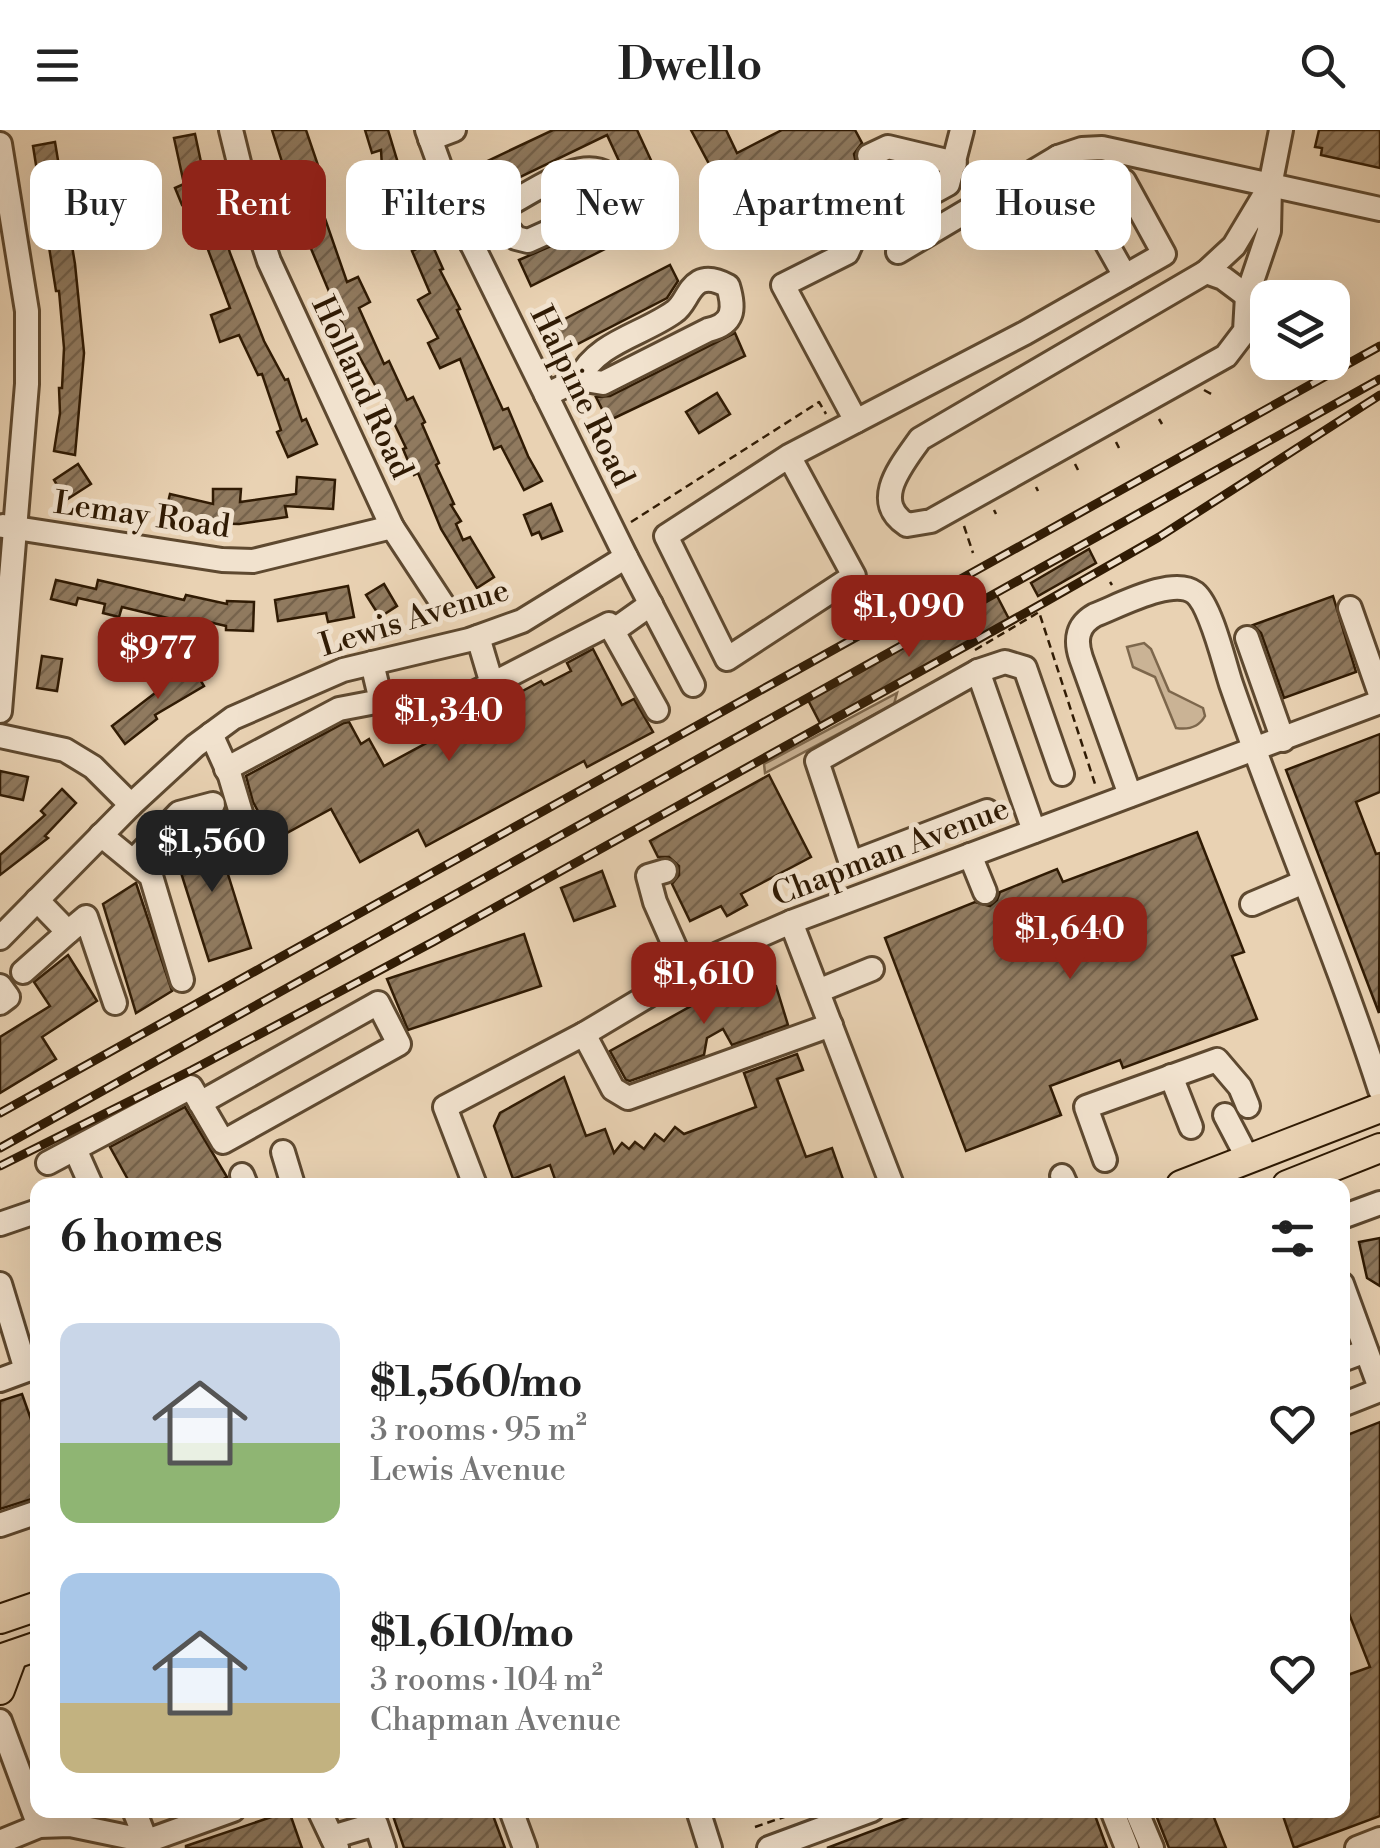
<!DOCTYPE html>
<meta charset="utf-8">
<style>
body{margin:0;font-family:"Libre Bodoni",serif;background:#f2f2f2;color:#222;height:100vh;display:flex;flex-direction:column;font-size:38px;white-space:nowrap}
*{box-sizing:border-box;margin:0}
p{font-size:32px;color:#767676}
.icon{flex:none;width:55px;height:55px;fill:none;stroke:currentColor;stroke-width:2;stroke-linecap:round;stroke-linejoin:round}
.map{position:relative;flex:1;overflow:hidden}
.panel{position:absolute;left:30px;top:1048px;width:1320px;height:640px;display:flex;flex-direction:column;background:#fff;border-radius:20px;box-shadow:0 10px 40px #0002}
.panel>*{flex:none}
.hud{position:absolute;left:30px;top:30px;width:1320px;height:90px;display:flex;gap:20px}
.tools{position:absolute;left:1250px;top:150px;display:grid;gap:20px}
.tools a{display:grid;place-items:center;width:100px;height:100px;border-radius:20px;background:#fff;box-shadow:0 10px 40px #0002;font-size:50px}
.price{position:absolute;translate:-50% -85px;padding:0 22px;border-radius:20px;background:#8f2418;color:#fff;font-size:32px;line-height:65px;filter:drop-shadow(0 2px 5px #0008)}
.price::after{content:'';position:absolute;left:50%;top:60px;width:30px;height:22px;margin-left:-15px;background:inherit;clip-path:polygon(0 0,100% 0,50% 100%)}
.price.active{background:#222;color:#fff}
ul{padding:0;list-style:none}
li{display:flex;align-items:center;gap:30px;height:250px;padding:0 30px}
li span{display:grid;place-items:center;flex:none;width:280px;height:200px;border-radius:20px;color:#555}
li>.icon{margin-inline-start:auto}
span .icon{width:120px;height:120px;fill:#fffc;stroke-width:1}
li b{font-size:42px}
h2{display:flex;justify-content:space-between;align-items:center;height:120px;padding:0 30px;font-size:42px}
.pill{padding:0 35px;border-radius:20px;background:#fff;box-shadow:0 10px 40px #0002;font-size:35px;line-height:90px}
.pill.active{background:#8f2418;color:#fff}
header{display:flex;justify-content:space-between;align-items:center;height:130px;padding:0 30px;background:#fff;font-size:45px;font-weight:600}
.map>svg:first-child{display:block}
</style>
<header><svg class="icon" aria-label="menu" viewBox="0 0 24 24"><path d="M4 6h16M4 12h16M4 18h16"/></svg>Dwello<svg class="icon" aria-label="search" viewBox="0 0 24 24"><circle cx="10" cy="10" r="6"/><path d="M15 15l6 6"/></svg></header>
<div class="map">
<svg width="1380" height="1718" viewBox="0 0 1380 1718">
<defs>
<pattern id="building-hatch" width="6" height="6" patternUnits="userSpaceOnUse" patternTransform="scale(2.5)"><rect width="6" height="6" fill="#907a5f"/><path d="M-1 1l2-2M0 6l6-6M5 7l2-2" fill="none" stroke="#76634c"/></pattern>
</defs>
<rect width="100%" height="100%" fill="#e9d2b3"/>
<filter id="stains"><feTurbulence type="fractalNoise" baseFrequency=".002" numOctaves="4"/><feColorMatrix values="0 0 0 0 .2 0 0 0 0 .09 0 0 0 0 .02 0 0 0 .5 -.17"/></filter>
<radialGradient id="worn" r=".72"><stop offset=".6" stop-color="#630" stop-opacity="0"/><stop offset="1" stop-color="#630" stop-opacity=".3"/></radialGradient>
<!-- grass -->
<g fill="#cab395" stroke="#7d674c" stroke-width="2.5">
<path d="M1144,513L1151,519L1169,561L1203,578L1205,586C1199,597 1189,600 1176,598L1155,547L1133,537L1127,517Z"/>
<path d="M897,563L894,574L765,643L764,634Z"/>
</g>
<!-- building -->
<g fill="url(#building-hatch)" stroke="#301b04" stroke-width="2.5">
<path d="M272,0H306L322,47L312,51L347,152L358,147L370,172L359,178L384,234L389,231L407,270L413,267L425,292L422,294L439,333L436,335L454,374L451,375L461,391L456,394L463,410L470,407L494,447L477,458L441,399L418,343L414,345L403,319L406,318L381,266L346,202L304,102Z"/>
<path d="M365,0H388L398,33L403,32L405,53L383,55L381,20L372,23Z"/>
<path d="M553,0H637L675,82L648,94L607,5L493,60L481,34Z"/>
<path d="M691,0H726L737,23L782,0H855L862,13L854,24L856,33L867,41L875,40L879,47L751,113Z"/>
<path d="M1319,0H1380V38L1321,25L1322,18L1315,17Z"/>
<path d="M195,4L201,32L197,33L215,71L230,123L264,211L285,250L288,249L302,291L306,289L317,314L288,327L277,302L281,300L262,244L258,245L239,205L220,212L211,185L230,178L190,72L182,75L175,58L184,54L174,8Z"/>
<path d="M55,12L75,134L84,223L75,325L54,321L60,283L59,258H62L64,218L59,161H56L33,16Z"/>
<path d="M405,72L426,92L407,111L401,96L394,103L385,94Z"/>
<path d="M606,92L617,113L531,156L519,130Z"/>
<path d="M431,112L443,139L440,140L460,179L457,180L503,280L508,278L528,326L542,351L524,360L501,316L494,319L460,229L440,238L428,213L438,208L418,170L430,163L412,121Z"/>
<path d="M670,135L678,151L667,168L564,221L551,196Z"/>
<path d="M735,203L745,226L608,291L596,267L610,266Z"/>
<path d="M717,263L730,284L699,303L686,282Z"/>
<path d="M78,334L91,354L66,370L54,350Z"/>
<path d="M297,347L335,350L333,379L285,376L287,387L239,394L201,393L165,385L170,364L213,374V359H241L240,372L296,364Z"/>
<path d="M551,374L562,401L542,409L539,402L532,405L524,385Z"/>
<path d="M1089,419L1096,433L1038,466L1031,453Z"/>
<path d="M56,450L96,459L98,450L184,470L186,465L227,474V471L254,472L253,501L226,500V496L196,489L193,500L178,497L180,491L122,477L119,487L103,483L105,474L78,468L76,475L51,469Z"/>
<path d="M384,454L397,476L380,487L366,465Z"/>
<path d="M348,456L354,487L328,492L326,483L278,491L275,470Z"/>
<path d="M996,464L1010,491L821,595L807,568Z"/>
<path d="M1333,466L1356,542L1284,568L1261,503L1253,495Z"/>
<path d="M593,519L622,575L634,569L653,602L587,637L584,631L426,716L418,700L360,732L331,679L274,710L253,672L246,646L344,593L349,592L361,614L369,609L384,636L541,551L544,555L571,541L567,533Z"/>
<path d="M42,526L62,529L57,561L37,558Z"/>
<path d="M179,537L183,543L193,538L204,556L155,585L157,589L125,614L112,596L159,560L154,552Z"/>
<path d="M1380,604V662L1356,672L1376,724L1380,723L1379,883L1286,640Z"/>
<path d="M0,641L28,647L23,670L0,665Z"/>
<path d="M769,645L811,727L741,764L747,775L727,786L721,776L690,791L672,754L679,745V736L669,727H658L650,711Z"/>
<path d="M62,659L76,673L45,706L48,708L0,745V725L45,685L41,681Z"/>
<path d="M211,690L251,818L209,831L176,727L196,720L188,696Z"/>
<path d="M1197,702L1244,822L1232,826L1257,889L1123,938L1120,930L1050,956L1061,985L966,1021L885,808L975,772L990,776L997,770L1000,762L1057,739L1063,752Z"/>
<path d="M602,741L615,776L574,791L561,758Z"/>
<path d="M136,753L172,861L136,883L103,774Z"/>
<path d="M524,804L541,856L408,900L387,849Z"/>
<path d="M68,825L97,871L42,907L56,929L0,963V907L50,876L34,852Z"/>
<path d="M747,845L762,847L776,856L788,895L732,915L723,899L707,908L704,925L630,951L626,950L610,921Z"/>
<path d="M797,924L803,940L777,949L806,1027L832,1018L845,1055H557L550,1035L513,1049L494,996L500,983L564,947L586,1006L605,999L614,1023L622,1013L629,1019L635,1012L644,1019L655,1004L664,1011L675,997L684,1004L756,977L744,943Z"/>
<path d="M185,977L227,1047L212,1055H131L110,1017Z"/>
<path d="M1380,1108V1156L1367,1148L1359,1112Z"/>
<path d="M22,1264L38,1309V1367L0,1379V1271Z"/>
<path d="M1380,1292V1686L1294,1718L1281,1680H1342V1547L1370,1537L1342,1466V1307Z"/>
<path d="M391,1680H491L505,1718H404Z"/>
<path d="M927,1680H1093L1107,1718H827Z"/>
<path d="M1154,1680H1211L1226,1718H1169Z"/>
<path d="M289,1681L302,1718H186V1716Z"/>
</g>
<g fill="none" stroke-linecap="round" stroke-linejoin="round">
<defs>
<g id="minor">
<path d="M231,0L246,61L269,131L392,397L442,473"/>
<path d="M427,0L458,86L626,427L693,555"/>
<path d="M430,9L454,0"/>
<path d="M0,14L27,181V254L0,581"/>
<path d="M869,26L888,17L955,33"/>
<path d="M1058,27L1125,146"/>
<path d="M1270,56L1234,116L1206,142L920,309C902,335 870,371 907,395L931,391L1226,226L1245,201L1247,166L1269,101L1270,56L1281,0"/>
<path d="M471,113L507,97L516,108L528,111L606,76L611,59L607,44C580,27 536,60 511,73L506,82L507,97"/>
<path d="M898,122L1058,27L1082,19L1102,18L1380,79"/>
<path d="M1206,142L1223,148L1247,166"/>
<path d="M546,265L579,249L603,253L708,200C734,194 735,179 728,156C719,151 708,147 699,152C687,159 685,175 674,182C642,205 597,212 579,249"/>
<path d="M856,291L783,155L847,123L855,105L948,54L962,0"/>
<path d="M789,326L854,446L727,529L666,406L789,326L1025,203L1164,124L1124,51"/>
<path d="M3,396L222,430L253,431L392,397"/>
<path d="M1350,478L1380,564"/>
<path d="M613,501L651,474"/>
<path d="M1247,508L1283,610"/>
<path d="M978,541L1034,701"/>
<path d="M492,554L609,494L657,580"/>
<path d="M381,571L455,572L492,554L478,507"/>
<path d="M211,604L230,646L251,716"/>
<path d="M0,606L65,620L93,637L131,675"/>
<path d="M226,639L339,579L381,571L372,533"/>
<path d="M1130,665L1081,528C1075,510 1077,495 1095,485C1119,476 1173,446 1195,463C1211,476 1224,533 1231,554C1278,690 1336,823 1380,960"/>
<path d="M987,681L851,733L817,631L978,541L1005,532L1025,538L1062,644"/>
<path d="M101,705L151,746L182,850"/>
<path d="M970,725L985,762"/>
<path d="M133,731L179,683L213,674"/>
<path d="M665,741L648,746L655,772L686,842"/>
<path d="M1252,774L1304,752"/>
<path d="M791,792L892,1055"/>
<path d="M68,802L86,787L115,873"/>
<path d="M0,808L131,675L195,616L233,588L343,540L469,510L522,491L626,427"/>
<path d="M23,842L68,802L37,770"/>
<path d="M0,856L8,867L0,873"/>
<path d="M818,861L872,839"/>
<path d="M584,904L613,959L628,968L831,895"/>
<path d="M1171,946L1191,997"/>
<path d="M1225,985L1248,1029"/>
<path d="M75,1019L91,1055"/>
<path d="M283,1022L293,1055"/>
<path d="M1105,1030L1086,977L1217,930L1240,957L1248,976"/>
<path d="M48,1033L191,957L223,1012L399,914L378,873L200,973"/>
<path d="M242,1045L246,1055"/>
<path d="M1062,1046L1066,1055"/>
<path d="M475,1055L445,977L584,904L718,824L791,792L1380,572"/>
<path d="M1342,1087L1380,1073"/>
<path d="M0,1094L38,1081"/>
<path d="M0,1154L26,1240"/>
<path d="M1342,1154L1380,1258"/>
<path d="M1342,1230L1366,1221"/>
<path d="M0,1250L38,1236"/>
<path d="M1342,1275L1380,1260"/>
<path d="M0,1395L38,1382"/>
<path d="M0,1591L39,1696"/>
<path d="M134,1680L149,1718"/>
<path d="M319,1680L337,1718"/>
<path d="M511,1680L525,1718"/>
<path d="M698,1680L710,1718"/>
<path d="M1112,1680L1127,1718"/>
<path d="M1136,1680L1152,1718"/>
<path d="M332,1707L376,1694L384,1718"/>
<path d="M0,1712L39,1696L70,1695L147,1711L233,1680"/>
<path d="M769,1718L872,1680"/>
<path d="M1357,1718L1380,1709"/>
</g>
<g id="major">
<path d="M1181,1055L1380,978"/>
<path d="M1287,1055L1380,1018"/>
<path d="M0,1489L38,1476"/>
<path d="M0,1529L38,1516"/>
<path d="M0,1560L13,1525"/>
</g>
</defs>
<!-- minor casing -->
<use href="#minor" stroke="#5e4930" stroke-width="28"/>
<!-- major casing -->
<use href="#major" stroke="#301b04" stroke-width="32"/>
<!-- path -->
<g stroke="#301b04" stroke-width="2.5" stroke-dasharray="8 5" stroke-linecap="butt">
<path d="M1204,260L1215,266"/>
<path d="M1159,289L1162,294"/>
<path d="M1116,312L1119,318"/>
<path d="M1075,334L1078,340"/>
<path d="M1036,357L1038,361"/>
<path d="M994,380L996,384"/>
<path d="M631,392L819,272L826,284"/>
<path d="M964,396L973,423"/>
<path d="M1110,452L1112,455"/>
<path d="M975,520L1039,482L1095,654"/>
<path d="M755,1697L787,1686"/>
</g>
<!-- minor -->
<use href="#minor" stroke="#f1e2ce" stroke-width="22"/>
<!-- major -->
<use href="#major" stroke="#e9d2b3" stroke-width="28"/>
<defs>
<g id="rail">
<path d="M0,983L1380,216"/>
<path d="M0,1018L1380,249"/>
<path d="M0,1036L192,940L433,812L1045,472L1159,407L1380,265"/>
</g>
</defs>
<!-- rail casing -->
<use href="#rail" stroke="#301b04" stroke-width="9"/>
<!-- rail -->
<use href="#rail" stroke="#f1e2ce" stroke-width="5" stroke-dasharray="15" stroke-linecap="butt"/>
</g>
<g text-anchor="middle" stroke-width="10" stroke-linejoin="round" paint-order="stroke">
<!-- street labels -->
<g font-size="32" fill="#301b04" stroke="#f1e2ce">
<text transform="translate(363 257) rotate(65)" y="11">Holland Road</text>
<text transform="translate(583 266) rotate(64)" y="11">Halpine Road</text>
<text transform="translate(142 384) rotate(8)" y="11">Lemay Road</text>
<text transform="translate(414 487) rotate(-17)" y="11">Lewis Avenue</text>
<text transform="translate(890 721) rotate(-21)" y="11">Chapman Avenue</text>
</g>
</g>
<rect width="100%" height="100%" filter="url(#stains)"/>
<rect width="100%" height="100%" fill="url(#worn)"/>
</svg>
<div class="tools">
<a><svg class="icon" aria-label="layers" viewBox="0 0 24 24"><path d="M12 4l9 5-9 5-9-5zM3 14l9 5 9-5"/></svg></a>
</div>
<b class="price" style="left:909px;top:530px">$1,090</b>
<b class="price" style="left:158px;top:572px">$977</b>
<b class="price" style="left:449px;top:634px">$1,340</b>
<b class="price active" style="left:212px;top:765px">$1,560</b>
<b class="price" style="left:1070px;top:852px">$1,640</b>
<b class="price" style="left:704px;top:897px">$1,610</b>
<div class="hud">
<a class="pill">Buy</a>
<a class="pill active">Rent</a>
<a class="pill">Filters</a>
<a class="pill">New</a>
<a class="pill">Apartment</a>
<a class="pill">House</a>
</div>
<section class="panel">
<h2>6 homes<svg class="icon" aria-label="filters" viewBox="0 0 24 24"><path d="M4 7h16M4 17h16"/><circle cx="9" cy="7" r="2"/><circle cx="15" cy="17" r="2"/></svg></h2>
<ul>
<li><span style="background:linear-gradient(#c9d6e8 60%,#8fb573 0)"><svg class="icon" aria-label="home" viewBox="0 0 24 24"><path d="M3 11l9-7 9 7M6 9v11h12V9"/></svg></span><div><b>$1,560/mo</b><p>3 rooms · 95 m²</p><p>Lewis Avenue</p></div><svg class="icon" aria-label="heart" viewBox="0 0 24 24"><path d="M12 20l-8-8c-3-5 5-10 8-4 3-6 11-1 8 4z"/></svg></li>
<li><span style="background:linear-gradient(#a9c7e8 65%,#c2b280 0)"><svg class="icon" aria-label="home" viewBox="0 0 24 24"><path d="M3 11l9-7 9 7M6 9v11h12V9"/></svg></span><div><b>$1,610/mo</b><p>3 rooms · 104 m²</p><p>Chapman Avenue</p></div><svg class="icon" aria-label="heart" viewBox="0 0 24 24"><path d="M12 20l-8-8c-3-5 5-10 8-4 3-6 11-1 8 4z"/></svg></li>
</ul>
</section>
</div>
